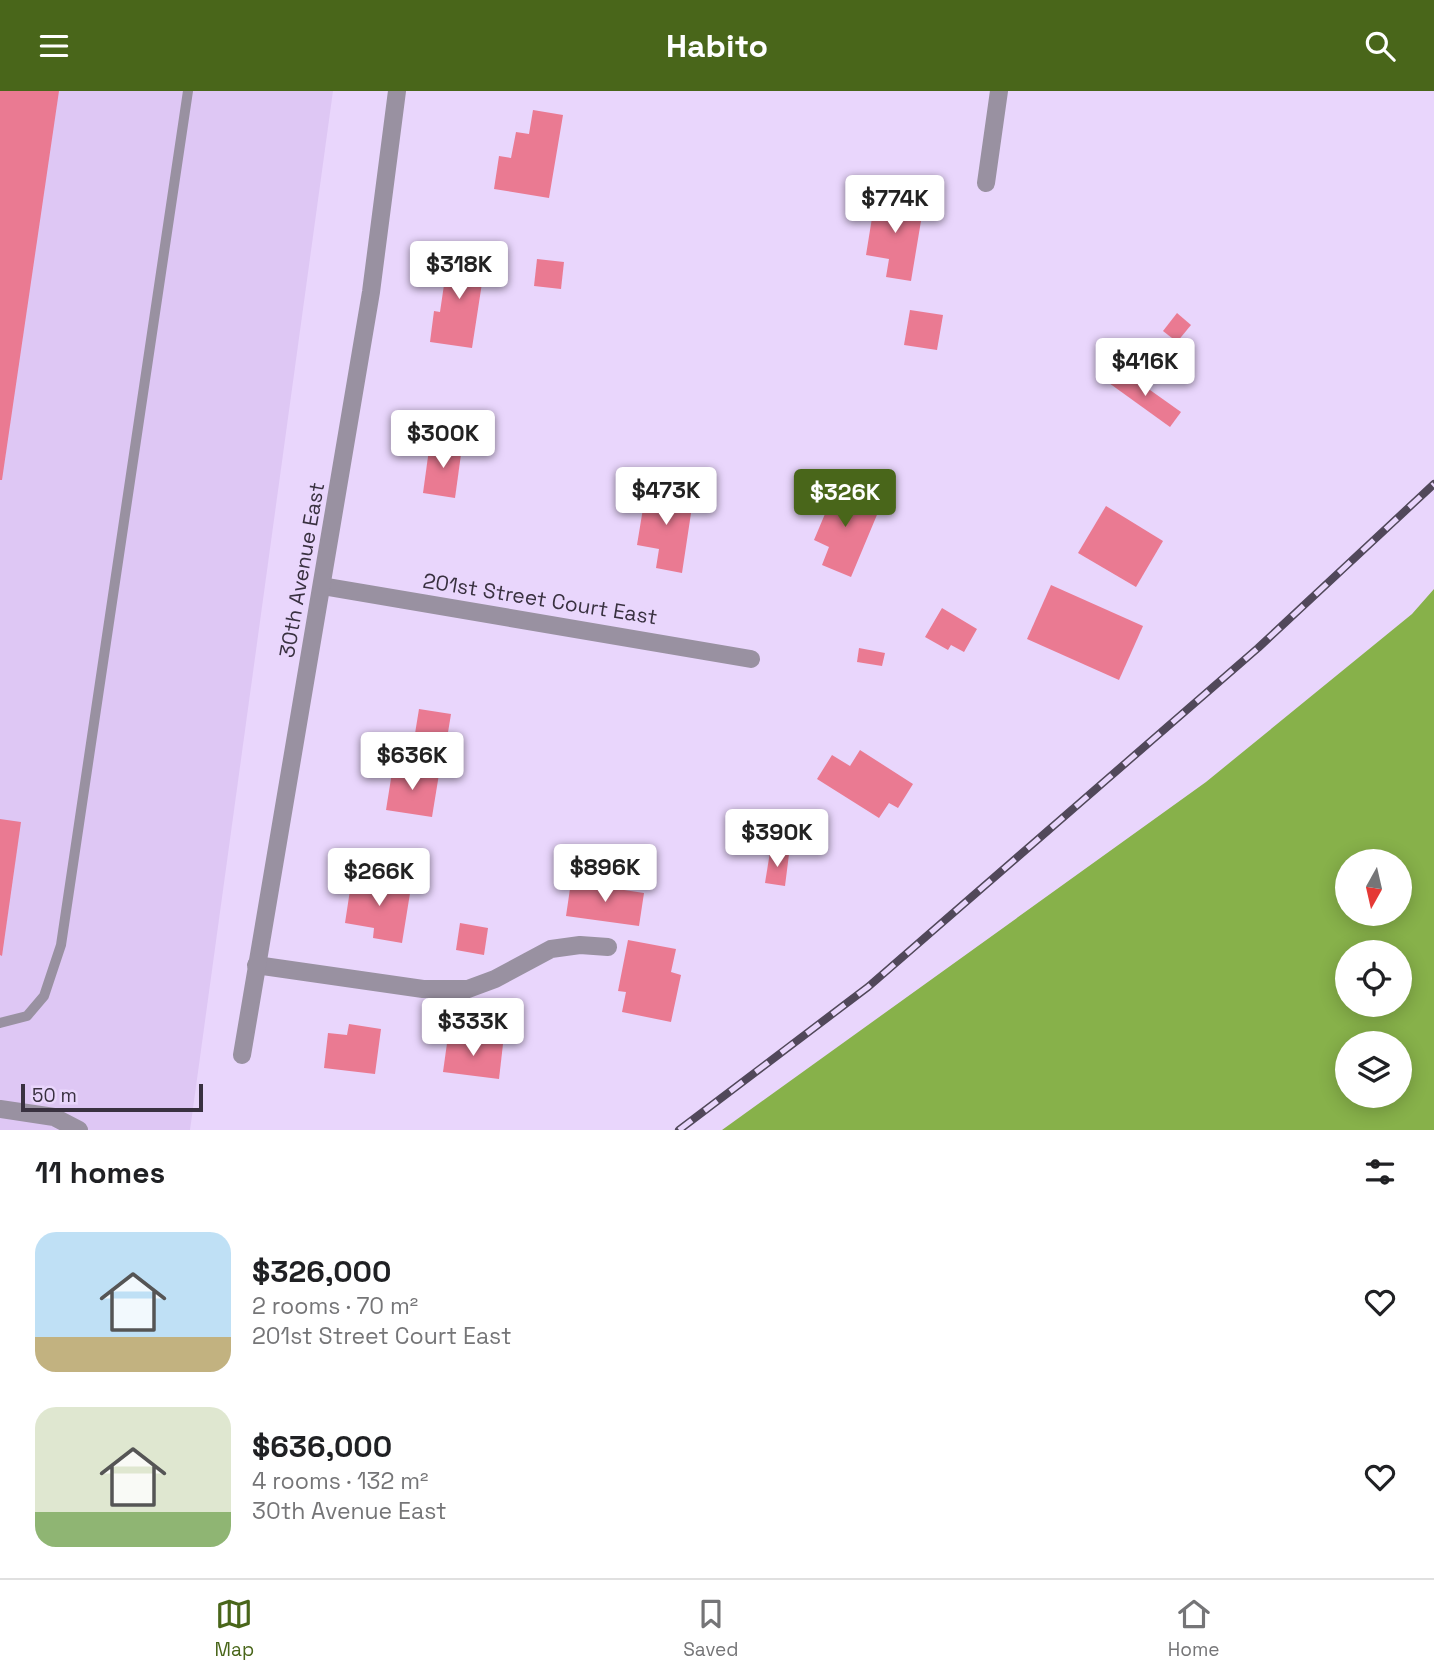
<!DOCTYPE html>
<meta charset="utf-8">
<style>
body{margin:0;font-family:"Space Grotesk",sans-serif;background:#f6f6f6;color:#202124;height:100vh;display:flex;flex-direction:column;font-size:26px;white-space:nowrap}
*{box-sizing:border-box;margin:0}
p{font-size:23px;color:#757577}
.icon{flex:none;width:38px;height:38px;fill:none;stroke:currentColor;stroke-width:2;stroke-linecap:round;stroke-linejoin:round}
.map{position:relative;height:1039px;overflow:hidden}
.side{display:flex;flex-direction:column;background:#fff;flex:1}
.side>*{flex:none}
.needle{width:46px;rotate:188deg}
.controls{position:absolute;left:1335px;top:758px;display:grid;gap:14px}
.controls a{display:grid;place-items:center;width:77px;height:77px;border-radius:50%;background:#fff;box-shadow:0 4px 18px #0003;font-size:35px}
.scale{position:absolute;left:21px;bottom:18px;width:182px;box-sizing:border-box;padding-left:7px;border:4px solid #393140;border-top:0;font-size:19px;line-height:24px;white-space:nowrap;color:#393140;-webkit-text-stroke:5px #e9d6fc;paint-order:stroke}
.price{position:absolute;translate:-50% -60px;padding:0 16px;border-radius:7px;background:#fff;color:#222;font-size:23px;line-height:46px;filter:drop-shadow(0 2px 4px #0008)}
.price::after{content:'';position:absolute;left:50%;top:42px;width:21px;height:16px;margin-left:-10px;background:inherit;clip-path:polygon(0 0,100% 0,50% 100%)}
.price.on{background:#49661a;color:#fff}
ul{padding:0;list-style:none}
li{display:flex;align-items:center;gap:21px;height:175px;padding:0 35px}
li span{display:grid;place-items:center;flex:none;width:196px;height:140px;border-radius:21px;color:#555}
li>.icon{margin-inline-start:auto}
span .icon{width:84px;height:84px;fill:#fffc;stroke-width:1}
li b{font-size:30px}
h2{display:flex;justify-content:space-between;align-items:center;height:84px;padding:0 35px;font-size:30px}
header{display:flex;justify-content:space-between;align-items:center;height:91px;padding:0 35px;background:#49661a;color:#fff;font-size:32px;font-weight:700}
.tab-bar{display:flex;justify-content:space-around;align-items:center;height:98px;border-top:2px solid #e0e0e0;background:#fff;font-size:19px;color:#757577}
.tab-bar a{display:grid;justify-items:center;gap:4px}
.tab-bar .on{color:#49661a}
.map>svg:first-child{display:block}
</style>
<header><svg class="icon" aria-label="menu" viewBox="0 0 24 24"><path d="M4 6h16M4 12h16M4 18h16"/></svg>Habito<svg class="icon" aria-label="search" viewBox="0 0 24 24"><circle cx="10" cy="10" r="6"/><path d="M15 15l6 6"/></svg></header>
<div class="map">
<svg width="1434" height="1039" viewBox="0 0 1434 1039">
<rect width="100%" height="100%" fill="#e9d6fc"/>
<!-- built -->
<path fill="#dec7f4" d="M0,0H333L190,1039H0Z"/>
<!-- forest -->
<path fill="#87b14a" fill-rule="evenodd" d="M1434,498V1039H722L1206,691L1412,523ZM1348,770H1400V822H1348ZM1348,861H1400V914H1348ZM1348,952H1400V1004H1348Z"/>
<!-- building -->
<g fill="#ea7a92">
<path d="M0,0H59L2,389H0Z"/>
<path d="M533,19L563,24L549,107L494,98L499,65L511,67L516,41L529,43Z"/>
<path d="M876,102L901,106L900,114L923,118L911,190L886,186L889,168L866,164Z"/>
<path d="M449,160L486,166L472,257L430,251L434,220L440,221Z"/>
<path d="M537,168L564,171L561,198L534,195Z"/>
<path d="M910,219L943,224L937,259L904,254Z"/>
<path d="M1177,222L1191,234L1177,251L1163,240Z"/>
<path d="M1119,277L1181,321L1170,336L1109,292Z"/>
<path d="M430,351L462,356L455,407L423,402Z"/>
<path d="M838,392L863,402L859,411L879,419L851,486L822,474L829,456L814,449Z"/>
<path d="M647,393L672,397L671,405L693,409L682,482L656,477L659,458L637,454Z"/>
<path d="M1106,415L1163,450L1136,496L1078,462Z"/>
<path d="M1051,494L1143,535L1119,589L1027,548Z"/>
<path d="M942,517L977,538L964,561L951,554L948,559L925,546Z"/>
<path d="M859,557L885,562L882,575L857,571Z"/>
<path d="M419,618L451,623L443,672L411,667Z"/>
<path d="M860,659L913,693L898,717L889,712L879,727L817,688L832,664L850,675Z"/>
<path d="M393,675L439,683L432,726L386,719Z"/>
<path d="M0,728L21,731L2,865L0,864Z"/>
<path d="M770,761L789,763L785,795L765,792Z"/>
<path d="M352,786L411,796L402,852L373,847L374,837L345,832Z"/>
<path d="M571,791L644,802L639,835L566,825Z"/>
<path d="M460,832L488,837L484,864L456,859Z"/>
<path d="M628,849L676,858L671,881L681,884L671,931L622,921L626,901L618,900Z"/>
<path d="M349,933L381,938L375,983L324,977L328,942L347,944Z"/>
<path d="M448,945L503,953L499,988L443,981Z"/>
</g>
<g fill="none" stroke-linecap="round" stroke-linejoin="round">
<!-- service -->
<path stroke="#9991a1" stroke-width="10" d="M0,932L27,925L44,905L61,854L188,0"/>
<!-- minor -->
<g stroke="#9991a1" stroke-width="18">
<path d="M986,92L999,0"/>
<path d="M322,495L751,568"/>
<path d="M256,874L423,898H468L495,888L551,858L580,854L608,856"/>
<path d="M242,964L371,201L397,0"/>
</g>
<!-- tertiary -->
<path stroke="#9991a1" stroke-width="18" d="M0,1018L54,1026L79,1039"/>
<defs>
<path id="rail" d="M679,1039L868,896L1258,557L1434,393"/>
</defs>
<!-- rail casing -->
<use href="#rail" stroke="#51485a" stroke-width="8"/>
<!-- rail -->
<use href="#rail" stroke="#e9d6fc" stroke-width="5" stroke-dasharray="16" stroke-linecap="butt"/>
</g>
<g text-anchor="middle" stroke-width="7" stroke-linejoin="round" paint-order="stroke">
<!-- street labels -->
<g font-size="21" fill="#393140" stroke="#e9d6fc">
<text transform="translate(302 479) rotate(-80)" y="7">30th Avenue East</text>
<text transform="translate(540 508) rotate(9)" y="7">201st Street Court East</text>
</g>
</g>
</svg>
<div class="controls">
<a><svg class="needle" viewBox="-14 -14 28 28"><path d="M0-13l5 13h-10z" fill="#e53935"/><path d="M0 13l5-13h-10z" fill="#757577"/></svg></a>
<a><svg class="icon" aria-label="locate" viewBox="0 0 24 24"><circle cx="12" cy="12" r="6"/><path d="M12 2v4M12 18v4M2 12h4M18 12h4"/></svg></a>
<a><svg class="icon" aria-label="layers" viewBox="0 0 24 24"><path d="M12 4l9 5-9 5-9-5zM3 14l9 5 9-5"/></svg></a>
</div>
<div class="scale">50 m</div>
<b class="price" style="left:895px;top:144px">$774K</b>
<b class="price" style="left:459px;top:210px">$318K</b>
<b class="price" style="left:1145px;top:307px">$416K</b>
<b class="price" style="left:443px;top:379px">$300K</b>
<b class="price" style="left:666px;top:436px">$473K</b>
<b class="price on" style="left:845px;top:438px">$326K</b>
<b class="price" style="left:412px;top:701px">$636K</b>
<b class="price" style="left:777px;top:778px">$390K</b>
<b class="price" style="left:605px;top:813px">$896K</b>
<b class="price" style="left:379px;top:817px">$266K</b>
<b class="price" style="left:473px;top:967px">$333K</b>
</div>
<section class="side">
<h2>11 homes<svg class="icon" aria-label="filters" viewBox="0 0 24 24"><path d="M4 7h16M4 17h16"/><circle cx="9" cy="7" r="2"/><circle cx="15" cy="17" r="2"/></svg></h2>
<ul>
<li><span style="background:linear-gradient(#bfe0f5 75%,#c2b280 0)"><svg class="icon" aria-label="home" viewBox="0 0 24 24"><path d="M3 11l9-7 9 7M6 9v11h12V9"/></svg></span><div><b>$326,000</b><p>2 rooms · 70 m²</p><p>201st Street Court East</p></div><svg class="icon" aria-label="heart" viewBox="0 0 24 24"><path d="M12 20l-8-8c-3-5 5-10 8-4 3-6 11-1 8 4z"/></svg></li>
<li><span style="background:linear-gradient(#dfe7d0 75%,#8fb573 0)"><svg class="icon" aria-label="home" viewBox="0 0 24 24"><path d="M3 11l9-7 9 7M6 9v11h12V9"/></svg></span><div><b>$636,000</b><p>4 rooms · 132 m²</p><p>30th Avenue East</p></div><svg class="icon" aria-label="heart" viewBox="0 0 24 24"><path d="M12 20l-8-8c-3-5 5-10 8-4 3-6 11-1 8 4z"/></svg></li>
</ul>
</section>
<nav class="tab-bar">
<a class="on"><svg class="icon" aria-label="map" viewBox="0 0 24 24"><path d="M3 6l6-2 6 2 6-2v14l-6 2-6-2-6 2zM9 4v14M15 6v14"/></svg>Map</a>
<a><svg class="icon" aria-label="saved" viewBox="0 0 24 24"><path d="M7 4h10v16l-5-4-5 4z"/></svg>Saved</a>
<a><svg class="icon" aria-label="home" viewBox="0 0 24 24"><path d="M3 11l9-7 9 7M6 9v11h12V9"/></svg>Home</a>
</nav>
